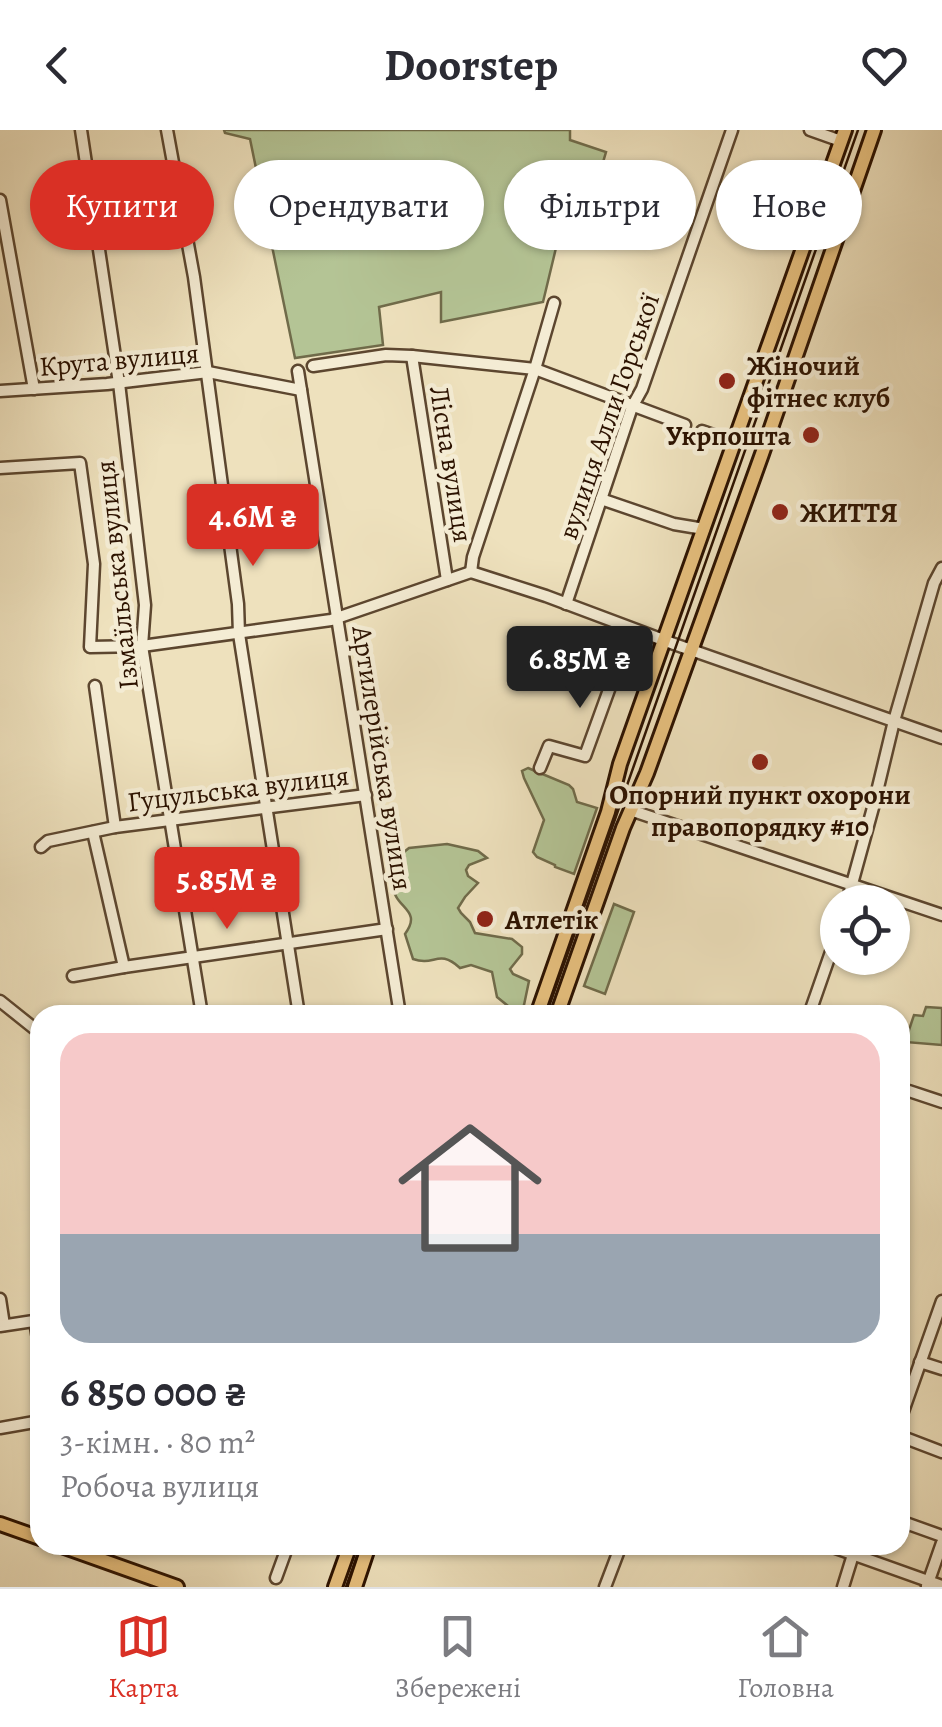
<!DOCTYPE html>
<html lang="uk">
<meta charset="utf-8">
<style>
body{margin:0;font-family:Alegreya,serif;background:#f7f7f7;color:#2b2b33;height:100vh;display:flex;flex-direction:column;font-size:38px;white-space:nowrap}
*{box-sizing:border-box;margin:0}
p{font-size:32px;color:#7c7c81}
.icon{flex:none;width:55px;height:55px;fill:none;stroke:currentColor;stroke-width:2;stroke-linecap:round;stroke-linejoin:round}
.map{position:relative;flex:1;overflow:hidden}
.drawer{position:absolute;left:30px;top:875px;width:880px;height:550px;display:flex;flex-direction:column;background:#fff;border-radius:30px;box-shadow:0 2px 8px #0004}
.drawer>*{flex:none}
.guide{position:absolute;left:30px;top:30px;width:882px;height:90px;display:flex;gap:20px}
.buttons{position:absolute;left:820px;top:755px;display:grid;gap:20px}
.buttons a{display:grid;place-items:center;width:90px;height:90px;border-radius:50%;background:#fff;box-shadow:0 2px 8px #0004;font-size:50px}
.price{position:absolute;translate:-50% -85px;padding:0 22px;border-radius:10px;background:#d93025;color:#fff;font-size:32px;line-height:65px;filter:drop-shadow(0 2px 5px #0008)}
.price::after{content:'';position:absolute;left:50%;top:60px;width:30px;height:22px;margin-left:-15px;background:inherit;clip-path:polygon(0 0,100% 0,50% 100%)}
.price.active{background:#222;color:#fff}
ul{padding:0;list-style:none}
li{display:grid;align-content:center;gap:20px;height:530px;padding:0 30px}
li+li{border-top:2px solid #e1e1e2}
li span{display:grid;place-items:center;height:310px;border-radius:30px;color:#555}
li>.icon{margin-inline-start:auto}
span .icon{width:180px;height:180px;fill:#fffc;stroke-width:1}
li b{font-size:42px}
.pill{padding:0 35px;border-radius:45px;background:#fff;box-shadow:0 2px 8px #0004;font-size:35px;line-height:90px}
.pill.active{background:#d93025;color:#fff}
header{display:flex;justify-content:space-between;align-items:center;height:130px;padding:0 30px;background:#fff;font-size:45px;font-weight:600}
.tabs{display:flex;justify-content:space-around;align-items:center;height:140px;border-top:2px solid #e1e1e2;background:#fff;font-size:28px;color:#7c7c81}
.tabs a{display:grid;justify-items:center;gap:5px}
.tabs .active{color:#d93025}
.map>svg:first-child{display:block}
</style>
<header><svg class="icon" aria-label="back" viewBox="0 0 24 24"><path d="M15 5l-7 7 7 7"/></svg>Doorstep<svg class="icon" aria-label="heart" viewBox="0 0 24 24"><path d="M12 20l-8-8c-3-5 5-10 8-4 3-6 11-1 8 4z"/></svg></header>
<div class="map">
<svg width="942" height="1457" viewBox="0 0 942 1457">
<rect width="100%" height="100%" fill="#eee1bd"/>
<filter id="stains"><feTurbulence type="fractalNoise" baseFrequency=".002" numOctaves="4"/><feColorMatrix values="0 0 0 0 .2 0 0 0 0 .09 0 0 0 0 .02 0 0 0 .5 -.17"/></filter>
<radialGradient id="worn" r=".72"><stop offset=".6" stop-color="#630" stop-opacity="0"/><stop offset="1" stop-color="#630" stop-opacity=".3"/></radialGradient>
<!-- green -->
<g fill="#b4c495" stroke="#706b4a" stroke-width="2.5">
<path d="M224,0H570V10L606,22L586,90L561,97L543,172L441,192V162L379,177L383,215L295,228L250,9L225,3Z"/>
<path d="M528,638L569,655L573,659L577,672L597,678L574,744L555,737V735L537,727L533,722L544,690L524,648L522,641Z"/>
<path d="M447,714L478,721L487,728L469,735L466,740L468,746L478,753L465,767L458,778L461,783L470,792L475,803L512,809L522,817V824L510,839L513,844L529,851L524,875L517,885H509L508,876L497,867L492,842L471,835L460,838C438,818 435,837 413,829L405,804C424,778 392,779 393,753C393,740 401,733 404,722L409,718Z"/>
<path d="M614,774L634,782L605,864L584,856Z"/>
<path d="M926,877L942,878V915L905,912L914,885L923,886Z"/>
</g>
<g fill="none" stroke-linecap="round" stroke-linejoin="round">
<defs>
<g id="minor">
<path d="M81,0L119,253L145,475L142,516L202,885"/>
<path d="M167,0L194,147L238,474L239,504L299,885"/>
<path d="M810,0L841,11"/>
<path d="M0,70L34,259"/>
<path d="M412,226L447,450"/>
<path d="M313,236L386,225L412,226L535,239L685,295"/>
<path d="M298,241L400,885"/>
<path d="M0,261L107,254L208,242L301,260"/>
<path d="M702,301L734,312"/>
<path d="M0,338L80,333L94,434L90,517L142,516L331,490L471,442L546,466L674,514L942,608"/>
<path d="M601,369L674,394L704,399"/>
<path d="M471,442L473,427L535,239L554,173"/>
<path d="M566,474L632,277L642,259L732,0"/>
<path d="M95,556L115,697"/>
<path d="M540,638L549,616L585,626L631,499"/>
<path d="M630,680L942,785"/>
<path d="M93,702L124,837"/>
<path d="M41,717L48,711L115,697L366,665"/>
<path d="M847,772L874,674L894,591L934,453L942,438"/>
<path d="M73,846L124,837L387,799"/>
<path d="M0,871L40,903"/>
<path d="M809,885L838,802"/>
<path d="M909,961L942,972"/>
<path d="M0,1169L4,1195"/>
<path d="M35,1191L40,1221"/>
<path d="M0,1196L40,1190"/>
<path d="M920,1232L942,1239"/>
<path d="M900,1290L942,1171"/>
<path d="M0,1298L40,1291"/>
<path d="M900,1306L942,1322"/>
<path d="M900,1391L942,1406"/>
<path d="M827,1415L942,1456"/>
<path d="M276,1448L288,1415"/>
<path d="M927,1456L942,1413"/>
<path d="M605,1457L621,1415"/>
<path d="M843,1457L856,1415"/>
</g>
<g id="major">
<path d="M537,885L608,682L620,634L845,0"/>
<path d="M557,885L623,698L647,643L762,324L874,0"/>
<path d="M0,1394L40,1408"/>
<path d="M59,1415L177,1457"/>
<path d="M335,1457L350,1415"/>
<path d="M355,1457L369,1415"/>
</g>
</defs>
<!-- minor casing -->
<use href="#minor" stroke="#5c462f" stroke-width="15"/>
<!-- major casing -->
<use href="#major" stroke="#2c1200" stroke-width="18"/>
<!-- minor -->
<use href="#minor" stroke="#f4ecd4" stroke-width="10"/>
<!-- major -->
<use href="#major" stroke="#e7c07e" stroke-width="12"/>
<!-- tram -->
<g stroke="#2c1200" stroke-width="2.5">
<path d="M546,885L858,0"/>
<path d="M346,1457L361,1415"/>
</g>
</g>
<!-- markers -->
<g fill="#8f2418" stroke="#f4ecd4" stroke-width="4">
<circle cx="727" cy="251" r="10"/>
<circle cx="811" cy="305" r="10"/>
<circle cx="780" cy="382" r="10"/>
<circle cx="760" cy="632" r="10"/>
<circle cx="485" cy="789" r="10"/>
</g>
<g text-anchor="middle" stroke-width="9" stroke-linejoin="round" paint-order="stroke">
<!-- street labels -->
<g font-size="28" fill="#2c1200" stroke="#f4ecd4">
<text transform="translate(119 229) rotate(-5)" y="10">Крута вулиця</text>
<text transform="translate(608 286) rotate(-71)" y="10">вулиця Алли Горської</text>
<text transform="translate(452 334) rotate(81)" y="10">Лісна вулиця</text>
<text transform="translate(116 445) rotate(-96)" y="10">Ізмаїльська вулиця</text>
<text transform="translate(383 628) rotate(81)" y="10">Артилерійська вулиця</text>
<text transform="translate(238 658) rotate(-7)" y="10">Гуцульська вулиця</text>
</g>
<!-- poi labels -->
<g font-size="28" font-weight="bold" fill="#2c1200" stroke="#f4ecd4" text-anchor="start">
<text x="747" y="245">Жіночий<tspan x="747" dy="32">фітнес клуб</tspan></text>
<text x="791" y="315" text-anchor="end">Укрпошта</text>
<text x="800" y="392">ЖИТТЯ</text>
<text x="760" y="674" text-anchor="middle">Опорний пункт охорони<tspan x="760" dy="32">правопорядку #10</tspan></text>
<text x="505" y="799">Атлетік</text>
</g>
</g>
<rect width="100%" height="100%" filter="url(#stains)"/>
<rect width="100%" height="100%" fill="url(#worn)"/>
</svg>
<div class="buttons">
<a><svg class="icon" aria-label="locate" viewBox="0 0 24 24"><circle cx="12" cy="12" r="6"/><path d="M12 2v4M12 18v4M2 12h4M18 12h4"/></svg></a>
</div>
<b class="price" style="left:253px;top:439px">4.6M ₴</b>
<b class="price active" style="left:580px;top:581px">6.85M ₴</b>
<b class="price" style="left:227px;top:802px">5.85M ₴</b>
<div class="guide">
<a class="pill active">Купити</a>
<a class="pill">Орендувати</a>
<a class="pill">Фільтри</a>
<a class="pill">Нове</a>
</div>
<section class="drawer">
<ul>
<li><span style="background:linear-gradient(#f6c9c9 65%,#9aa5b1 0)"><svg class="icon" aria-label="home" viewBox="0 0 24 24"><path d="M3 11l9-7 9 7M6 9v11h12V9"/></svg></span><div><b>6 850 000 ₴</b><p>3-кімн. · 80 m²</p><p>Робоча вулиця</p></div></li>
</ul>
</section>
</div>
<nav class="tabs">
<a class="active"><svg class="icon" aria-label="map" viewBox="0 0 24 24"><path d="M3 6l6-2 6 2 6-2v14l-6 2-6-2-6 2zM9 4v14M15 6v14"/></svg>Карта</a>
<a><svg class="icon" aria-label="saved" viewBox="0 0 24 24"><path d="M7 4h10v16l-5-4-5 4z"/></svg>Збережені</a>
<a><svg class="icon" aria-label="home" viewBox="0 0 24 24"><path d="M3 11l9-7 9 7M6 9v11h12V9"/></svg>Головна</a>
</nav>
